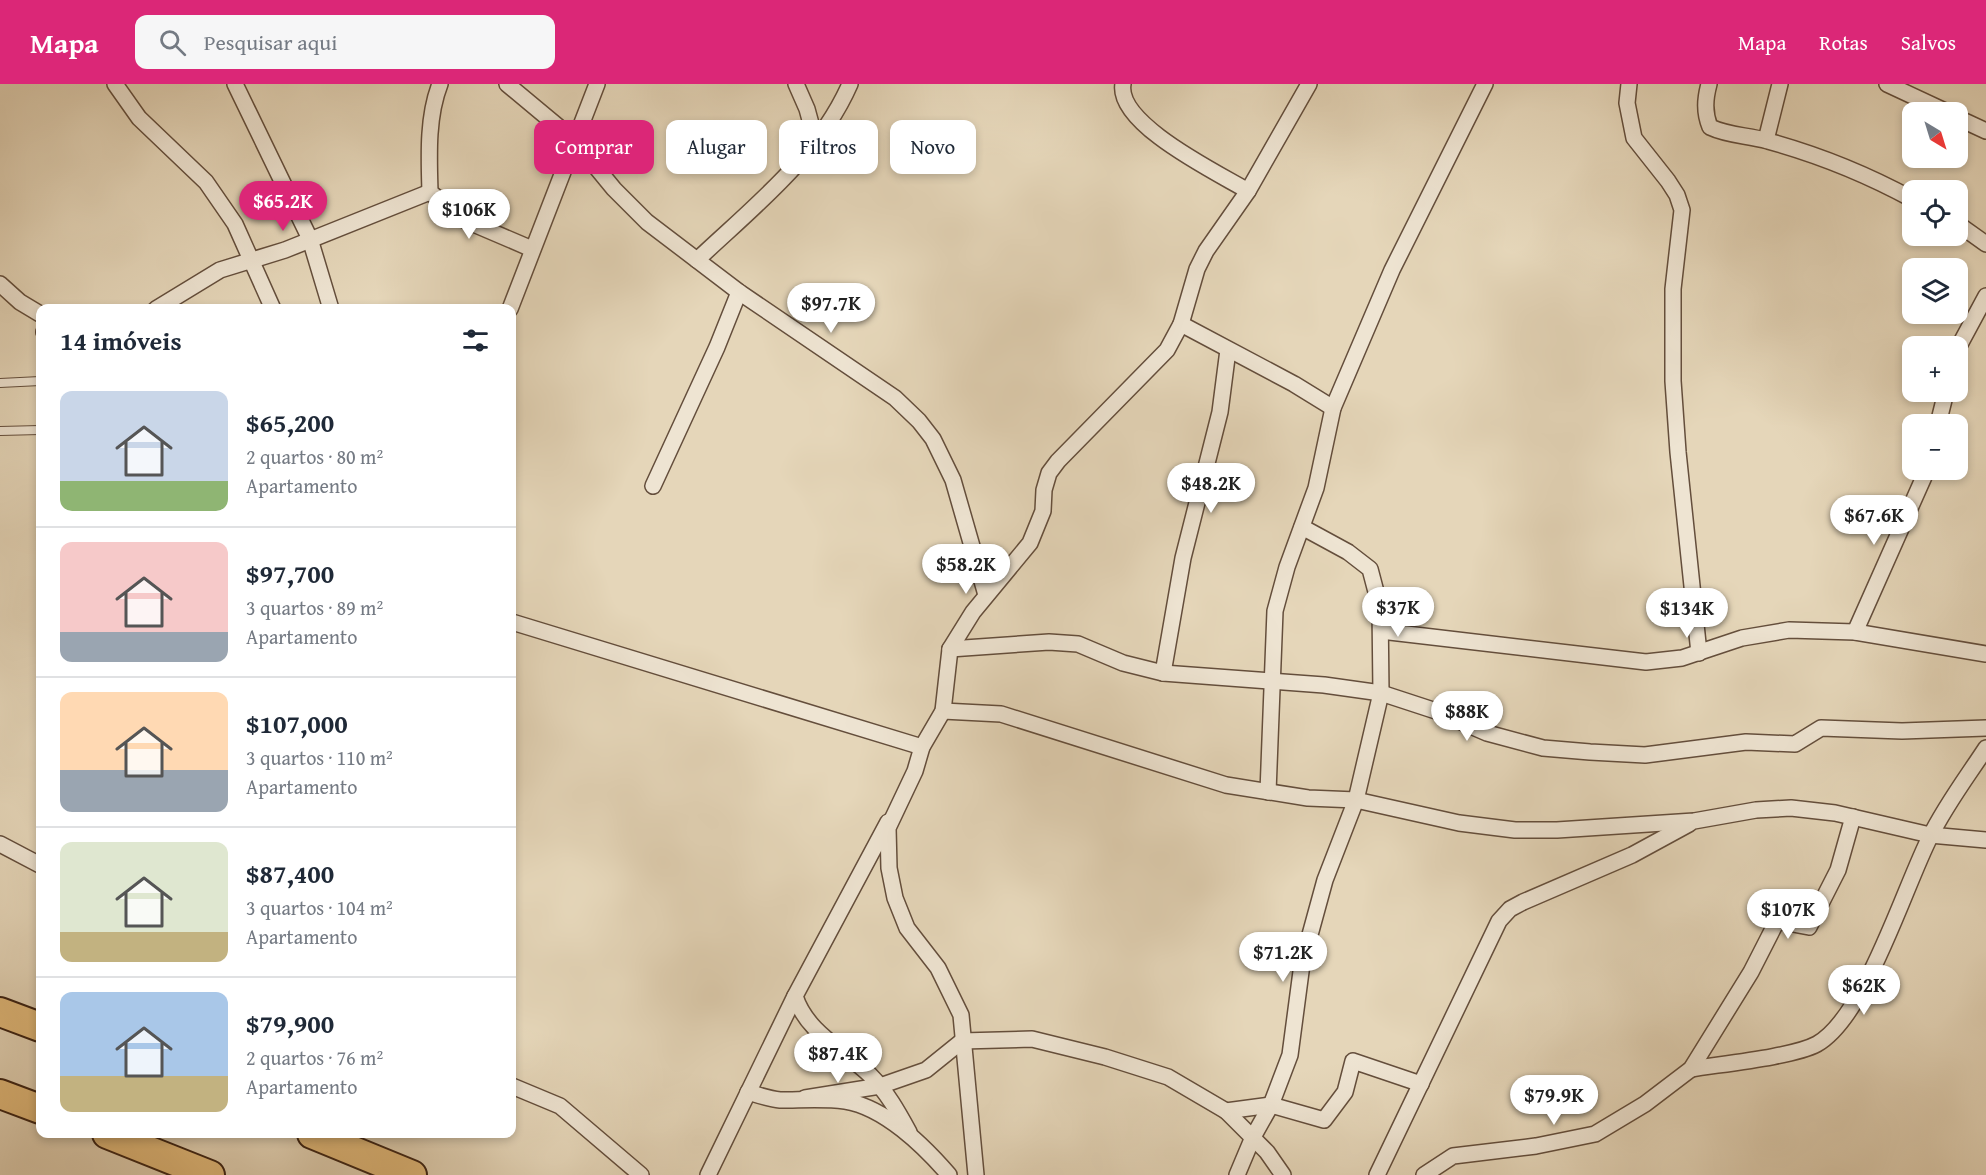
<!DOCTYPE html>
<html lang="pt">
<meta charset="utf-8">
<style>
body{margin:0;font-family:"Gentium Book Plus",serif;background:#f6f6f7;color:#1f2937;height:100vh;display:flex;flex-direction:column;font-size:22px;white-space:nowrap}
*{box-sizing:border-box;margin:0}
p{font-size:20px;color:#747a83}
.icon{flex:none;width:33px;height:33px;fill:none;stroke:currentColor;stroke-width:2;stroke-linecap:round;stroke-linejoin:round}
.map{position:relative;flex:1;overflow:hidden}
.sheet{position:absolute;left:36px;top:220px;width:480px;height:834px;display:flex;flex-direction:column;background:#fff;border-radius:12px;box-shadow:0 3px 9px #0003}
.sheet>*{flex:none}
.guide{position:absolute;left:534px;top:36px;width:570px;height:54px;display:flex;gap:12px}
.needle{width:39px;rotate:142deg}
.buttons{position:absolute;left:1902px;top:18px;display:grid;gap:12px}
.buttons a{display:grid;place-items:center;width:66px;height:66px;border-radius:12px;background:#fff;box-shadow:0 3px 9px #0003;font-size:30px}
.price{position:absolute;translate:-50% -51px;padding:0 14px;border-radius:21px;background:#fff;color:#222;font-size:20px;line-height:39px;filter:drop-shadow(0 2px 3px #0008)}
.price::after{content:'';position:absolute;left:50%;top:36px;width:18px;height:14px;margin-left:-9px;background:inherit;clip-path:polygon(0 0,100% 0,50% 100%)}
.price.current{background:#db2777;color:#fff}
ul{padding:0;list-style:none}
li{display:flex;align-items:center;gap:18px;height:150px;padding:0 24px}
li+li{border-top:2px solid #e0e1e3}
li span{display:grid;place-items:center;flex:none;width:168px;height:120px;border-radius:12px;color:#555}
li>.icon{margin-inline-start:auto}
span .icon{width:72px;height:72px;fill:#fffc;stroke-width:1}
li b{font-size:26px}
h2{display:flex;justify-content:space-between;align-items:center;height:72px;padding:0 24px;font-size:26px}
.chip{padding:0 21px;border-radius:12px;background:#fff;box-shadow:0 3px 9px #0003;font-size:21px;line-height:54px}
.chip.current{background:#db2777;color:#fff}
header{display:flex;align-items:center;gap:36px;box-sizing:border-box;height:84px;padding:0 30px;background:#db2777;color:#fff}
header strong{font-size:28px}
nav{display:flex;gap:33px;margin-inline-start:auto;font-size:21px}
.search{width:420px;height:54px;background:#f6f6f7;display:flex;align-items:center;gap:15px;box-sizing:border-box;padding:0 21px;border-radius:12px;color:#747a83;font-size:22px}
.map>svg:first-child{display:block}
</style>
<header>
<strong>Mapa</strong>
<div class="search"><svg class="icon" aria-label="search" viewBox="0 0 24 24"><circle cx="10" cy="10" r="6"/><path d="M15 15l6 6"/></svg>Pesquisar aqui</div>
<nav><a>Mapa</a><a>Rotas</a><a>Salvos</a></nav>
</header>
<div class="map">
<svg width="1986" height="1091" viewBox="0 0 1986 1091">
<rect width="100%" height="100%" fill="#e5d6b9"/>
<filter id="stains"><feTurbulence type="fractalNoise" baseFrequency=".00333" numOctaves="4"/><feColorMatrix values="0 0 0 0 .2 0 0 0 0 .09 0 0 0 0 .02 0 0 0 .5 -.17"/></filter>
<radialGradient id="worn" r=".72"><stop offset=".6" stop-color="#630" stop-opacity="0"/><stop offset="1" stop-color="#630" stop-opacity=".3"/></radialGradient>
<g fill="none" stroke-linecap="round" stroke-linejoin="round">
<defs>
<g id="lane">
<path d="M40,247V249"/>
<path d="M0,299L40,297"/>
<path d="M0,347L40,346"/>
</g>
<g id="street">
<path d="M115,0L139,34L206,98L235,140L273,225"/>
<path d="M235,0L310,155L331,225"/>
<path d="M440,0C427,33 429,73 430,108L462,135L532,165"/>
<path d="M507,0L573,55L614,105L647,138L739,208L895,314L919,337L933,355L953,396L986,511"/>
<path d="M796,0L807,25L816,58"/>
<path d="M1123,0C1116,40 1218,89 1248,107"/>
<path d="M1629,0L1627,19L1634,54L1668,97L1677,111L1682,126L1673,205V297L1678,368L1699,569"/>
<path d="M1709,0C1705,15 1704,28 1710,43C1729,52 1748,51 1768,57C1819,71 1866,90 1912,115"/>
<path d="M1887,0L1947,28"/>
<path d="M1958,34L1986,47"/>
<path d="M1766,56L1780,0"/>
<path d="M1958,140L1986,160"/>
<path d="M697,176C753,123 818,73 850,0"/>
<path d="M0,200L20,218L40,230"/>
<path d="M156,225L220,186L285,166L430,108"/>
<path d="M510,225L597,0"/>
<path d="M1181,240L1294,300L1333,324"/>
<path d="M1958,264L1986,212"/>
<path d="M1938,340L1946,308"/>
<path d="M653,402L717,263L739,208"/>
<path d="M512,538L922,663"/>
<path d="M1381,547L1646,578L1682,574L1742,554L1789,546L1855,548L1986,570"/>
<path d="M1855,548L1927,386"/>
<path d="M950,565L1049,558L1078,560L1123,579L1163,589L1324,601L1381,609L1436,627L1487,649L1543,664L1590,668L1645,671L1746,658L1795,660L1821,644L1902,647L1986,644"/>
<path d="M1163,589L1183,474L1220,328L1228,266"/>
<path d="M943,627L1001,630L1226,701L1308,714L1356,716L1459,739L1515,746H1557L1694,737L1756,726L1791,724L1835,729L1930,751L1986,756"/>
<path d="M1268,708L1275,527L1287,483L1316,404L1333,324L1392,186L1485,0"/>
<path d="M888,738L795,912C806,948 844,966 870,991C887,1008 898,1028 909,1048"/>
<path d="M0,760L40,781"/>
<path d="M1691,985C1721,980 1793,973 1817,960C1865,933 1904,804 1930,753C1945,722 1967,693 1986,664"/>
<path d="M512,1002L560,1022L641,1091"/>
<path d="M748,1008C758,1011 769,1015 780,1016C801,1016 823,1014 845,1017C884,1023 924,1062 949,1091"/>
<path d="M805,1014L880,1002L926,986L962,957L1032,955L1105,973L1168,993L1226,1027L1267,1068L1283,1091"/>
<path d="M1226,1027L1271,1021L1324,1036L1345,1008L1353,977L1421,1000"/>
<path d="M708,1091L795,912"/>
<path d="M976,1091L961,931L938,884L907,844L895,814L889,784L888,744L915,687L922,663L943,627L950,565L973,528L1030,459L1043,427L1044,406L1049,389L1058,377L1167,266L1181,240L1197,185L1206,167L1248,107L1309,0"/>
<path d="M1237,1091L1253,1053L1271,1021L1290,971L1302,880L1325,796L1356,716L1381,609L1380,523L1370,485L1348,468L1302,443"/>
<path d="M1377,1091L1499,837L1510,825L1523,818L1632,771L1689,740"/>
<path d="M1424,1091L1453,1072L1536,1062L1595,1050L1645,1020L1691,985L1751,888L1777,837L1809,843L1838,786L1853,733"/>
</g>
<g id="highway">
<path d="M0,928L40,943"/>
<path d="M0,1010L40,1025"/>
<path d="M107,1050L210,1091"/>
<path d="M312,1050L412,1091"/>
</g>
</defs>
<!-- lane casing -->
<use href="#lane" stroke="#644e3c" stroke-width="10"/>
<!-- street casing -->
<use href="#street" stroke="#644e3c" stroke-width="18"/>
<!-- highway casing -->
<use href="#highway" stroke="#392113" stroke-width="32"/>
<!-- lane -->
<use href="#lane" stroke="#eee4d2" stroke-width="8"/>
<!-- street -->
<use href="#street" stroke="#eee4d2" stroke-width="15"/>
<!-- highway -->
<use href="#highway" stroke="#e2bb7c" stroke-width="28"/>
</g>
<rect width="100%" height="100%" filter="url(#stains)"/>
<rect width="100%" height="100%" fill="url(#worn)"/>
</svg>
<div class="buttons">
<a><svg class="needle" viewBox="-14 -14 28 28"><path d="M0-13l5 13h-10z" fill="#e53935"/><path d="M0 13l5-13h-10z" fill="#747a83"/></svg></a>
<a><svg class="icon" aria-label="locate" viewBox="0 0 24 24"><circle cx="12" cy="12" r="6"/><path d="M12 2v4M12 18v4M2 12h4M18 12h4"/></svg></a>
<a><svg class="icon" aria-label="layers" viewBox="0 0 24 24"><path d="M12 4l9 5-9 5-9-5zM3 14l9 5 9-5"/></svg></a>
<a>+</a>
<a>−</a>
</div>
<b class="price current" style="left:283px;top:148px">$65.2K</b>
<b class="price" style="left:469px;top:156px">$106K</b>
<b class="price" style="left:831px;top:250px">$97.7K</b>
<b class="price" style="left:1211px;top:430px">$48.2K</b>
<b class="price" style="left:1874px;top:462px">$67.6K</b>
<b class="price" style="left:966px;top:511px">$58.2K</b>
<b class="price" style="left:1398px;top:554px">$37K</b>
<b class="price" style="left:1687px;top:555px">$134K</b>
<b class="price" style="left:1467px;top:658px">$88K</b>
<b class="price" style="left:1788px;top:856px">$107K</b>
<b class="price" style="left:1283px;top:899px">$71.2K</b>
<b class="price" style="left:1864px;top:932px">$62K</b>
<b class="price" style="left:838px;top:1000px">$87.4K</b>
<b class="price" style="left:1554px;top:1042px">$79.9K</b>
<div class="guide">
<a class="chip current">Comprar</a>
<a class="chip">Alugar</a>
<a class="chip">Filtros</a>
<a class="chip">Novo</a>
</div>
<section class="sheet">
<h2>14 imóveis<svg class="icon" aria-label="filters" viewBox="0 0 24 24"><path d="M4 7h16M4 17h16"/><circle cx="9" cy="7" r="2"/><circle cx="15" cy="17" r="2"/></svg></h2>
<ul>
<li><span style="background:linear-gradient(#c9d6e8 75%,#8fb573 0)"><svg class="icon" aria-label="home" viewBox="0 0 24 24"><path d="M3 11l9-7 9 7M6 9v11h12V9"/></svg></span><div><b>$65,200</b><p>2 quartos · 80 m²</p><p>Apartamento</p></div></li>
<li><span style="background:linear-gradient(#f6c9c9 75%,#9aa5b1 0)"><svg class="icon" aria-label="home" viewBox="0 0 24 24"><path d="M3 11l9-7 9 7M6 9v11h12V9"/></svg></span><div><b>$97,700</b><p>3 quartos · 89 m²</p><p>Apartamento</p></div></li>
<li><span style="background:linear-gradient(#ffd9b3 65%,#9aa5b1 0)"><svg class="icon" aria-label="home" viewBox="0 0 24 24"><path d="M3 11l9-7 9 7M6 9v11h12V9"/></svg></span><div><b>$107,000</b><p>3 quartos · 110 m²</p><p>Apartamento</p></div></li>
<li><span style="background:linear-gradient(#dfe7d0 75%,#c2b280 0)"><svg class="icon" aria-label="home" viewBox="0 0 24 24"><path d="M3 11l9-7 9 7M6 9v11h12V9"/></svg></span><div><b>$87,400</b><p>3 quartos · 104 m²</p><p>Apartamento</p></div></li>
<li><span style="background:linear-gradient(#a9c7e8 70%,#c2b280 0)"><svg class="icon" aria-label="home" viewBox="0 0 24 24"><path d="M3 11l9-7 9 7M6 9v11h12V9"/></svg></span><div><b>$79,900</b><p>2 quartos · 76 m²</p><p>Apartamento</p></div></li>
</ul>
</section>
</div>
